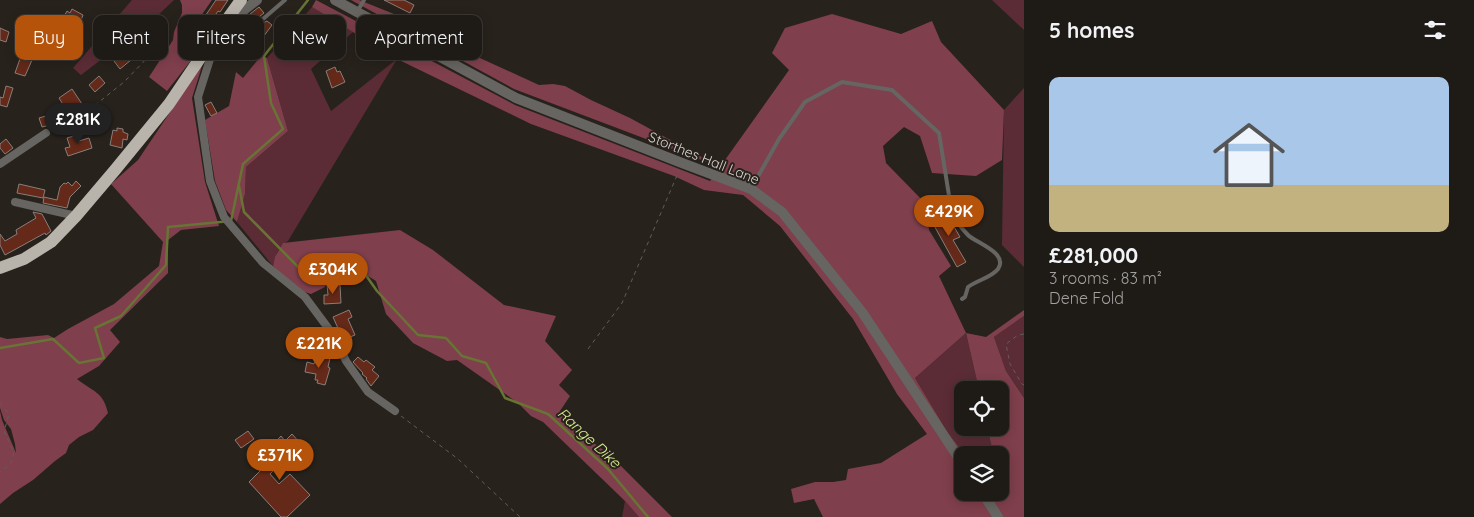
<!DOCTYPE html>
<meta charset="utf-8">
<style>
body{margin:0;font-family:Quicksand,sans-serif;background:#26231e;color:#f1f3f6;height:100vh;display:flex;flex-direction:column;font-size:19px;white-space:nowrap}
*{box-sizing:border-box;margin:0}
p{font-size:16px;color:#a1a1a0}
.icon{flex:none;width:28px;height:28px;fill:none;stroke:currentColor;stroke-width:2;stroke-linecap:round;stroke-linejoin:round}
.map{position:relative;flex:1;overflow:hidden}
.panel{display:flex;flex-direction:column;background:#1e1a15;width:450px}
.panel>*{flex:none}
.hud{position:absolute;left:15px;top:15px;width:475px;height:45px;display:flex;gap:10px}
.fabs{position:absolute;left:954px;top:381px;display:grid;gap:10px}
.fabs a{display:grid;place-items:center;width:55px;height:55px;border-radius:10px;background:#1e1a15;box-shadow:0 2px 12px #0003,0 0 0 1px #3c3834;font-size:25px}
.price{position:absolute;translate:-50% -42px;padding:0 11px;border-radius:18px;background:#b45309;color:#fff;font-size:16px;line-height:32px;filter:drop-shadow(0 1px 2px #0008)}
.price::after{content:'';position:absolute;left:50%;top:30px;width:15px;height:11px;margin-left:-8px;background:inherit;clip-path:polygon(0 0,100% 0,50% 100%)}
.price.on{background:#222;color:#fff}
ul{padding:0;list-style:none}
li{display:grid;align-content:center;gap:10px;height:265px;padding:0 25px}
li span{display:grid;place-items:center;height:155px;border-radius:10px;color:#555}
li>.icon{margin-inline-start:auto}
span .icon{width:90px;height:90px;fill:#fffc;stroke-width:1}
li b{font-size:21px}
h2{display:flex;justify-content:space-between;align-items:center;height:60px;padding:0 25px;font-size:21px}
.tag{padding:0 18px;border-radius:10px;background:#1e1a15;box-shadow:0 2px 12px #0003,0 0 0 1px #3c3834;font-size:18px;line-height:45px}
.tag.on{background:#b45309;color:#fff}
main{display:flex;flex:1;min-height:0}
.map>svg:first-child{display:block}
</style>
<main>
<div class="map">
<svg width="1024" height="517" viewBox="0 0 1024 517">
<rect width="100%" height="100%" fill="#28221c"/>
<!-- green -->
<g fill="#5b2c35">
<path d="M132,0H174L134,38L132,36L81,75L73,68Z"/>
<path d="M992,0H1024V30Z"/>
<path d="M312,7L353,32L311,69L331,111L397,59L288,241C279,245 275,257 273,266L237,222L245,194L246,167L288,131L267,58Z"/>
<path d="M1024,88V267L1002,245L1004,110Z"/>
<path d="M1024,316V398L1006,371L994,337Z"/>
<path d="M966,333L979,390H962V428H987L994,455H965L948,433L915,378Z"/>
<path d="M625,501L639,517H622Z"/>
</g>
<!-- forest -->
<g fill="#7f3f4c" fill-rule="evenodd">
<path d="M180,0H212L183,42L200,49L167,91L149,77L173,40L174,32L182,13V5Z"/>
<path d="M316,0L515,105L710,181L720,167L514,89L351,0H359L419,24L469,53L539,85L553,84L565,86L591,100L630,118L720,167L789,70L772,53L785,28L832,14L901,34L932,21L941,42L1004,110L1002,160L976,176L932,173L920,136L904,127L883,146L886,163L926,204L929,230L951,266L939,276L966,333L986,337L1024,310V316L994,337L1006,371L1024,398V517H823L814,499L794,503L791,489L815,482H833L846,480L848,469L881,463L927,434L897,394L853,319L780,226L743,195L704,190L674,176L531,124L397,59L312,7ZM966,333L979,390H1000V428H987L994,455H1000V492H962V455H965L948,433L915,378Z"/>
<path d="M261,56L267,58L288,131L246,167L245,194L237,222L226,210L215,181L205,120L229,106L236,72L243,78Z"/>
<path d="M203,63L192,98L205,182L219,226L181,230L168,240V273L110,330L120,342L99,366L77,379C93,392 103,391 108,413L93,430L79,437L69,445L66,453L55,461L33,480L13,493L0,504V411L2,420L16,453L15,444L11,429L4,420L0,408V337L7,339L48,335L54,338L68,329L114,304L159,266L163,242L111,184L138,160Z"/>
<path d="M400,230L433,250L504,305L556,316L545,341L572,370L559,385L570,396L560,411L569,425L609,454L672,517H639L625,501L543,422L531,416L518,403L457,360L447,361L413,343L386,314L376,281L360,271L342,267L333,272L325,287L311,294L301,291L285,278L273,266L275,257L283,243Z"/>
</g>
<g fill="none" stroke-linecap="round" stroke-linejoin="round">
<!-- stream -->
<g stroke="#677434" stroke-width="2.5">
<path d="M239,186L244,212L308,277L324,280L338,262L353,257L377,291L418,335L446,338L462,356L486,363L505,398L548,414L608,469L648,517"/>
<path d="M0,348L53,339L79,363L104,358L95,328L121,316L166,265L168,227L231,221L243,164L283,129L271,103L264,56L308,0"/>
</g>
</g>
<!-- building -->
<g fill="#642918" stroke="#897e7b">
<path d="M216,0H228L220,12L218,11L196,44L189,40Z"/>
<path d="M384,0H404L414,5L410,13Z"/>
<path d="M259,7L264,13L260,16V21L263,23L267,21L272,25L258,44L248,36L258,24L250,14Z"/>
<path d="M72,9L83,15L78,28L62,20L67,11L70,13Z"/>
<path d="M0,28L9,32L6,42L0,40Z"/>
<path d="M124,52L131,60L120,69L114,61Z"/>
<path d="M21,56L32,60L25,76L15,73Z"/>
<path d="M335,67L337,72L340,71L345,82L332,88L326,71Z"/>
<path d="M99,76L105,83L95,92L89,85Z"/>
<path d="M6,86L13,88L7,107L0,105V97L3,98Z"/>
<path d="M72,89L84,107L75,113L68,103L64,106L59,98Z"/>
<path d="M211,102L217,113L211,116L205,105Z"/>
<path d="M56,113L59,123L42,127L39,118Z"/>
<path d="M117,128L123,129V132L128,134L127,140L123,139L122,148L110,145L113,130L117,131Z"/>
<path d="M77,135L79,141L89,138L92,148L68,156L65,148L70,147L67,138Z"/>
<path d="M6,139L13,148L5,154L0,148V144Z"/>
<path d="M76,181L81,186L70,197L67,208L43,203L44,197L57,200L60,187L64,183L66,184L68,182L72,186Z"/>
<path d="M19,184L45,190L43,198L17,193Z"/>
<path d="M945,211L960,237L953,240L966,262L957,267L931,220Z"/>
<path d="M33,212L42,214L51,231L46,235L45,233L5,255L0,245V234L5,241L17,234L16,230L36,218Z"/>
<path d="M327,284L340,285L341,303L324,304V295H328Z"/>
<path d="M349,310L352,317L348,319L355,335L350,337L351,339L344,342L333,317Z"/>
<path d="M316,355L330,358L328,367L330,368L325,385L317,383L318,380H315L316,374L305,372L307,362L314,364Z"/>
<path d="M358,357L364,362L366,360L375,367L372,370L379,376L371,386L366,379L367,378L362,374L363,373L353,362Z"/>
<path d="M248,431L254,439L241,448L235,440Z"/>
<path d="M292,434L300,443L270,474L279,484L290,474L310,495L287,517H281L249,482L268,463L265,461L273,453L269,449L281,436L285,441Z"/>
</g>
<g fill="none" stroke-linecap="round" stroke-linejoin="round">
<!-- path -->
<g stroke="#625d57" stroke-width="1" stroke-dasharray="4 4" stroke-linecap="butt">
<path d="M53,129L89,110L124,82L153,52"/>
<path d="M1024,334L1018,335L1006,344L1010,364L1022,384L1024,385"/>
<path d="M588,349L622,303L679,171"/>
<path d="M0,403L9,414L4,432L14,452L11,463L0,472"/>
<path d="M401,416L458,459L520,517"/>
</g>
<!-- service -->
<g stroke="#666561" stroke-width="4">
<path d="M357,12L364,0"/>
<path d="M263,19L285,0"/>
<path d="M751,189L779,139L805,102L842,82L892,90L939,133L951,208C954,218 960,227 968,235C976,243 1009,253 998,269C991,278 977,280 968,287L965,297L962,299"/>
</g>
<!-- minor -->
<g stroke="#666561" stroke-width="8">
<path d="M213,39L216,47L211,56L198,97L210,181L224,217L263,263L305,297L334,336L346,361L368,392L395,411"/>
<path d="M0,164L46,133"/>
<path d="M15,202L76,216"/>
</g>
<!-- tertiary -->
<g stroke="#666561" stroke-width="10">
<path d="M335,0L516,98L682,163L751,189L782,212L862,312L962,463"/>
<path d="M213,39L223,36L244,10L257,0"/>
<path d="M982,492L998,517"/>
</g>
<!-- trunk -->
<path stroke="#b8b4ab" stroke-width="12" d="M0,268L24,259L51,242L76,216L115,170L169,104L213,39L241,0"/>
</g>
<g text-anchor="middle" stroke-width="4" stroke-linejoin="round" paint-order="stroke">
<!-- street labels -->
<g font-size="14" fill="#d9d5d1" stroke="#28221c">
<text transform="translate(704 158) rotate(22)" y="5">Storthes Hall Lane</text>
</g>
<!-- water labels -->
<g font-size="15" font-style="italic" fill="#d5eb8d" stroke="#28221c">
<text transform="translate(589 438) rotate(43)" y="5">Range Dike</text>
</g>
</g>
</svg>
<div class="fabs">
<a><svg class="icon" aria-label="locate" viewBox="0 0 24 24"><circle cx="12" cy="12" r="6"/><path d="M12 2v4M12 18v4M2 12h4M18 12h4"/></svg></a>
<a><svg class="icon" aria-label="layers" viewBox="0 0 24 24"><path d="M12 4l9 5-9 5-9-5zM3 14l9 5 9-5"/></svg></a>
</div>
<b class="price on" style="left:78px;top:145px">£281K</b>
<b class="price" style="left:949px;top:237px">£429K</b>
<b class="price" style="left:333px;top:295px">£304K</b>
<b class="price" style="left:319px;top:369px">£221K</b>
<b class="price" style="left:280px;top:481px">£371K</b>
<div class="hud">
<a class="tag on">Buy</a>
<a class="tag">Rent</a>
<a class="tag">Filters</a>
<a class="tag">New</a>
<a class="tag">Apartment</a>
</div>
</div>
<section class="panel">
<h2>5 homes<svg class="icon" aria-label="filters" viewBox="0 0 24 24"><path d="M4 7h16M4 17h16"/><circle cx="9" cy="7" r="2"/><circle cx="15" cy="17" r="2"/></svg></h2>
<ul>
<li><span style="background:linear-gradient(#a9c7e8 70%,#c2b280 0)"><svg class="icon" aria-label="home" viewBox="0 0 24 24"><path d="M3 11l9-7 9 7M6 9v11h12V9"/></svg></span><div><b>£281,000</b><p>3 rooms · 83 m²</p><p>Dene Fold</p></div></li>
</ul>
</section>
</main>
